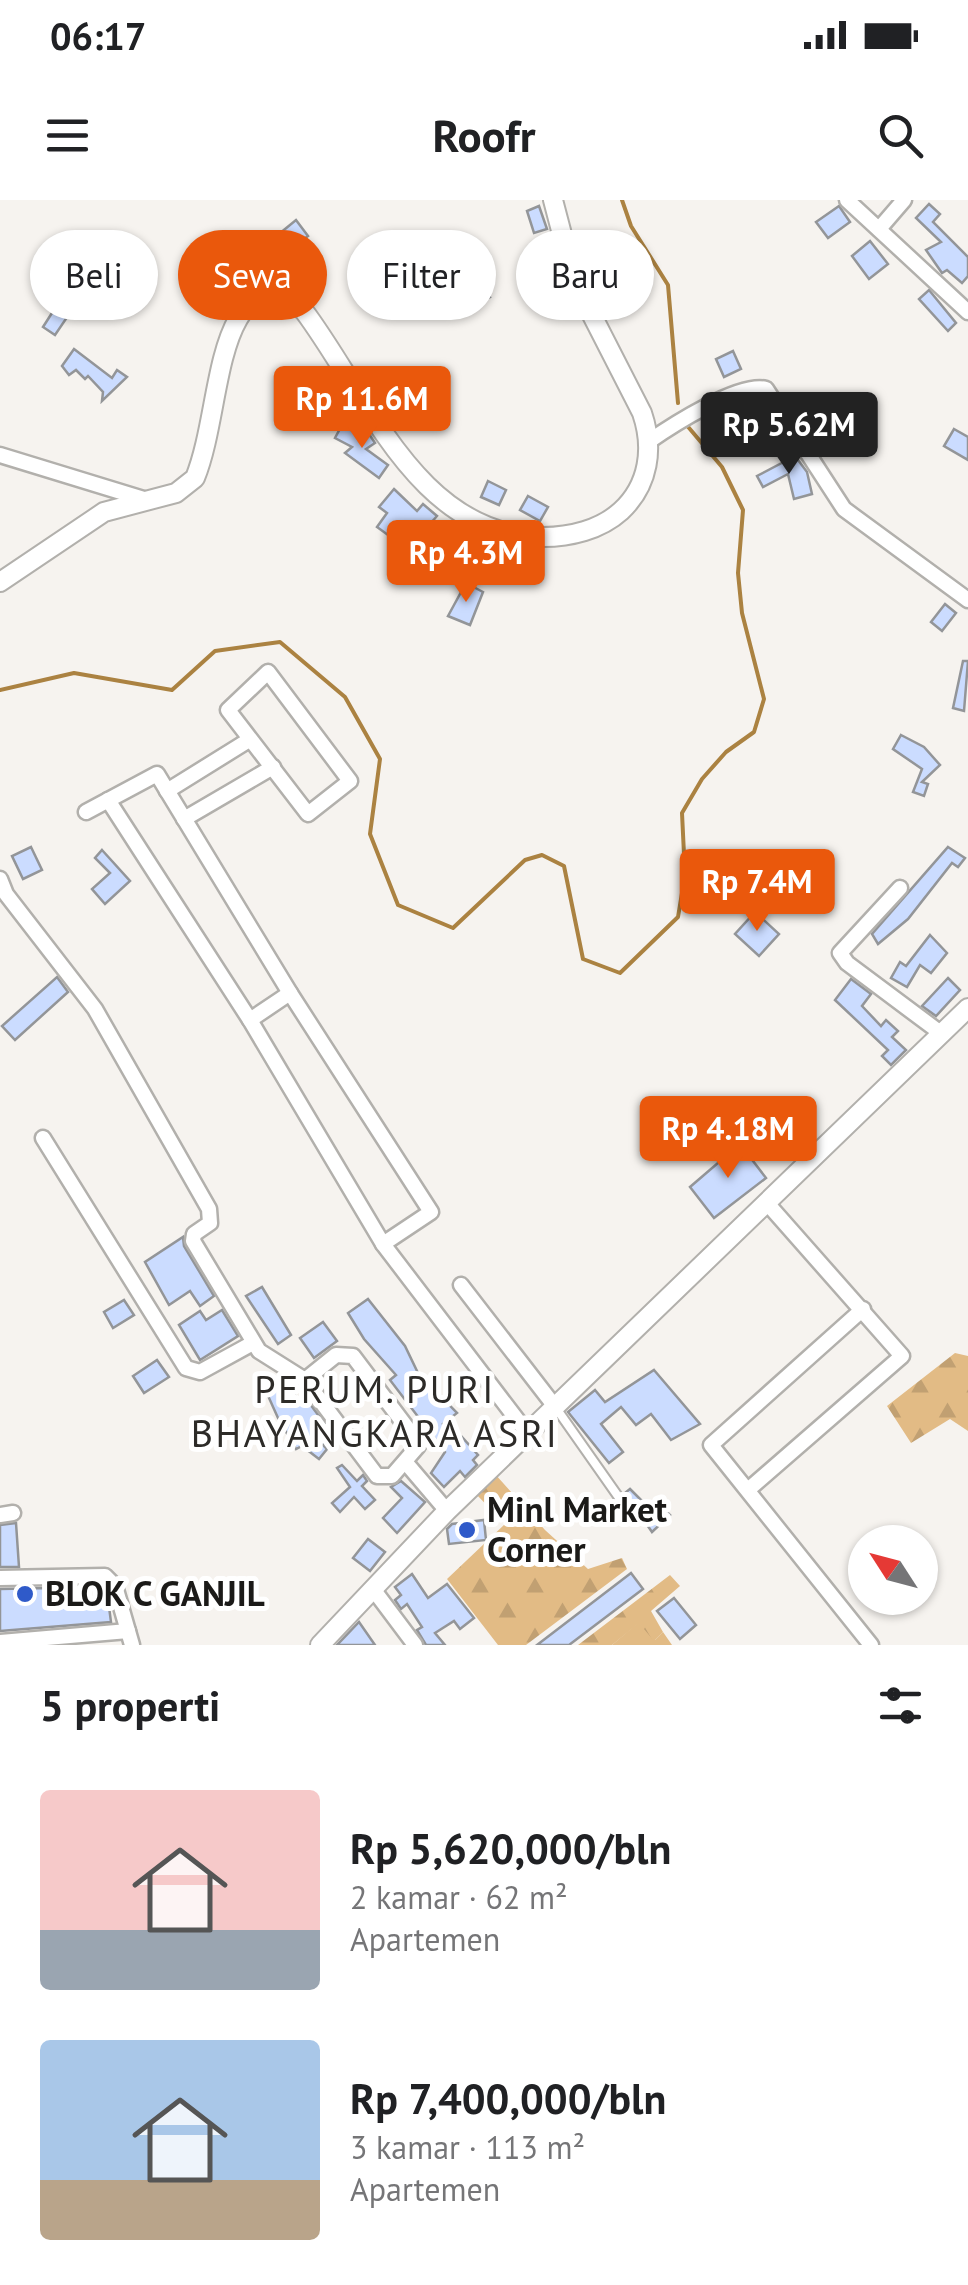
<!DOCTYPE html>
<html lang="id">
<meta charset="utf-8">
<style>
body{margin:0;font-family:"PT Sans",sans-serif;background:#f6f6f6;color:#202124;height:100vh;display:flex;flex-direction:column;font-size:38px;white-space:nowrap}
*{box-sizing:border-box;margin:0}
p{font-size:32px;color:#757577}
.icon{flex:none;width:55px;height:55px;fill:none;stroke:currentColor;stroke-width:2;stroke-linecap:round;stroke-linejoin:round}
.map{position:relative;height:1445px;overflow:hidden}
.panel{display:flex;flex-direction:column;background:#fff;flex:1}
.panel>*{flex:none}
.banner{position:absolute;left:30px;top:30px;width:910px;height:90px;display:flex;gap:20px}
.needle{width:65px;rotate:306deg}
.fabs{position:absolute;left:848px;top:1325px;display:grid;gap:20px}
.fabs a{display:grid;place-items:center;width:90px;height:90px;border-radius:50%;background:#fff;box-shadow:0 2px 8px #0004;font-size:50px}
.price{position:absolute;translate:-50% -85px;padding:0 22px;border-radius:10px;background:#ea580c;color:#fff;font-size:32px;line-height:65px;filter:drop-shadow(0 2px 5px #0008)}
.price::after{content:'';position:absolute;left:50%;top:60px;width:30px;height:22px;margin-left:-15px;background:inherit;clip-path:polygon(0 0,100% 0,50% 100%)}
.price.current{background:#222;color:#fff}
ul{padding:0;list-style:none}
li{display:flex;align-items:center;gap:30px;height:250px;padding:0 40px}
li span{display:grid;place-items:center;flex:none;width:280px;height:200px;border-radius:10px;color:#555}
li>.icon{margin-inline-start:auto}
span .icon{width:120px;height:120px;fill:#fffc;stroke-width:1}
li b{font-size:42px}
h2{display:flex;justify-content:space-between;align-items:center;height:120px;padding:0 40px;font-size:42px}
.pill{padding:0 35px;border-radius:45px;background:#fff;box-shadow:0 2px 8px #0004;font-size:35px;line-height:90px}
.pill.current{background:#ea580c;color:#fff}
.status{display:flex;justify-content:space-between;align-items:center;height:70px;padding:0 50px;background:#fff;direction:ltr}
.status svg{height:28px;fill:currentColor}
header{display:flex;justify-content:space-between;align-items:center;height:130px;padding:0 40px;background:#fff;font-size:45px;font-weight:800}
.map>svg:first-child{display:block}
</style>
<div class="status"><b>06:17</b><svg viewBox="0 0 49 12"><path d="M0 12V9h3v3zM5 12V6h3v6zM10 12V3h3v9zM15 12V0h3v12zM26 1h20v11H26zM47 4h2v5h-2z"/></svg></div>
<header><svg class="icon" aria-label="menu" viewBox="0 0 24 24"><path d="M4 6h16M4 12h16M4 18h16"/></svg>Roofr<svg class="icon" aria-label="search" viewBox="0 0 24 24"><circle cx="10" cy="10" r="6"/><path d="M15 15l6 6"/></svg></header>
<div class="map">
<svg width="968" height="1445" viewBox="0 0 968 1445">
<defs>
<pattern id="forest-firs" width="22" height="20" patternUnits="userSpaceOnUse" patternTransform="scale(2.5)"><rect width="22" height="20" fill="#e2bb85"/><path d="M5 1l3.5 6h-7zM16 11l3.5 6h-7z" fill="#c1a072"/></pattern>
</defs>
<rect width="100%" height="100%" fill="#f6f3ef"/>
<!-- green -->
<path fill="#e2bb85" d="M639,1422L655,1440L663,1432L672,1445H612Z"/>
<!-- forest -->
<g fill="url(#forest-firs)">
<path d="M955,1153L968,1156V1231L950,1219L911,1243L887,1206Z"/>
<path d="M495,1274L545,1330L588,1369L622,1358L627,1369L526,1445H498L447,1379L505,1324L475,1293Z"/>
<path d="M670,1375L680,1386L651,1411L663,1432L654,1441L639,1423L612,1445H578Z"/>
</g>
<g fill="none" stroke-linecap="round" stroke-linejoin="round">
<!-- stream -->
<g stroke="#ab8241" stroke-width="4">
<path d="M622,0L631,26L668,85L678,203"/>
<path d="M0,490L74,473L172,490L215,451L280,442L345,497L380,559L370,634L398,705L453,728L525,660L542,655L564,666L583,759L620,773L678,717L685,675L682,613L702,579L726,552L754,532L764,499L742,413L738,373L743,310L722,267L684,222"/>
</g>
</g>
<!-- building -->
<g fill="#cbdcff" stroke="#939598" stroke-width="2.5">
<path d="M929,4L940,14L933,22L968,57V76L962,83L947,70L942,73L926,50L941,42L916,18Z"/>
<path d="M539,6L547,29L534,33L527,11Z"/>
<path d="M839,6L850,22L828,38L816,22Z"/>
<path d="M296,20L308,36L291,49L279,34Z"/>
<path d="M399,34L419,71L405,82L391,64L375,76L357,50L380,35L384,43Z"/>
<path d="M870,41L888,64L869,79L852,56Z"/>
<path d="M479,71L490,97L455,112L445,83Z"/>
<path d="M929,90L956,123L948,131L919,99Z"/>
<path d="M59,102L72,110L55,135L43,127Z"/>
<path d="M74,149L112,178L117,170L127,177L102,201L103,192L88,176L85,179L76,170L69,175L62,166Z"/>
<path d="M733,151L741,169L724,177L716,159Z"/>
<path d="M771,219L776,230L737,249L732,238Z"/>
<path d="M342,225L365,238L369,234L375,243L366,249L388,265L379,278L345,253L352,247L335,238Z"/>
<path d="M954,229L968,237V260L944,246Z"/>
<path d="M795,256L807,272L812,294L794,299L788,274L763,287L757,276Z"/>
<path d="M488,281L506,290L499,305L481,297Z"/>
<path d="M394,289L417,311L423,304L437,316L424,331L430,337L426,340L443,354L427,374L412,361L408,365L399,354L406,348L377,327L387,313L379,307Z"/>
<path d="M528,296L548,307L540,321L520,310Z"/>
<path d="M466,383L483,392L470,425L448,416Z"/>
<path d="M945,404L956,413L942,431L931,422Z"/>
<path d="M963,461H968L964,511L953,508Z"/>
<path d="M901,535L924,547L940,565L922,582L928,584L924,596L913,592L922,569L893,549Z"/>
<path d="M31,647L42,670L23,679L12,656Z"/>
<path d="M948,647L965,658L958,667L952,663L908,719L878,744L872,734Z"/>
<path d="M102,650L130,681L105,704L92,689L110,673L95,658Z"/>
<path d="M781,665L791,679L776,690L766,676Z"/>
<path d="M755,712L779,734L759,756L735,734Z"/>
<path d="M930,735L947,753L931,773L920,765L907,787L891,778L900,762L906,766Z"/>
<path d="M57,777L68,792L15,840L2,826Z"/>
<path d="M948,778L960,790L936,816L922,806Z"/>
<path d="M851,779L871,794L862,806L881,826L886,820L898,831L892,837L906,850L891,865L882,856L888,850L835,800Z"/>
<path d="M740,944L766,978L714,1018L690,987Z"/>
<path d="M183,1037L184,1046L214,1096L200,1106L190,1091L169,1105L145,1062Z"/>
<path d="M262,1087L291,1135L278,1144L246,1096Z"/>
<path d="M368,1099L405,1146L418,1173L457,1213L443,1224L456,1242L462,1237L478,1255L473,1260L477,1265L465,1277L460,1271L444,1287L431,1273L445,1252L390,1180L396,1175L364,1139L348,1113Z"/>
<path d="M124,1100L134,1115L113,1128L104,1112Z"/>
<path d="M222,1110L238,1136L200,1160L179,1125L200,1111L206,1120Z"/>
<path d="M323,1122L337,1141L314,1158L300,1138Z"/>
<path d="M157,1160L169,1177L144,1193L133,1176Z"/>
<path d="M654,1170L700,1224L671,1240L651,1214L636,1225L621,1207L601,1224L623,1252L609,1263L568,1212L595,1190L605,1202Z"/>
<path d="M283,1178L301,1204L307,1200L333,1235L323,1245L327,1249L319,1259L302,1246L296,1249L278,1218L265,1189Z"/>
<path d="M342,1265L357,1281L363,1275L367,1281L362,1286L375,1300L365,1309L354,1297L340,1312L332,1303L350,1287L337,1268Z"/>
<path d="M401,1281L425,1302L397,1333L383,1318L402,1298L391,1287Z"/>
<path d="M630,1289L651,1310L658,1303L670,1315L652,1332L625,1293Z"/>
<path d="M484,1320L486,1340L449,1344L447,1329L452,1324Z"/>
<path d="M16,1323L19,1367H0V1325Z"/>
<path d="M368,1339L385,1352L370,1371L353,1358Z"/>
<path d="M631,1373L643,1389L569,1445H537Z"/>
<path d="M412,1374L428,1398L447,1384L474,1418L460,1429L454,1421L435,1433L445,1445H426L417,1430L422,1427L407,1404L401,1409L395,1400L401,1395L395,1387Z"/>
<path d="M49,1388L50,1408L108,1399L111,1422L0,1431V1389Z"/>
<path d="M674,1398L696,1425L680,1439L657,1411Z"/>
<path d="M359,1422L375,1445H337Z"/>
</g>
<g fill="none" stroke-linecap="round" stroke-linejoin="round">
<defs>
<path id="service" d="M556,1208L634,1319"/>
<g id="minor">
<path d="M847,0L968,112"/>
<path d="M879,29L904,0"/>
<path d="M648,242C671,226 739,182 766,189L844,309L968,400"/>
<path d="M0,255L147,300"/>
<path d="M268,472L350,581L308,614L228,510Z"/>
<path d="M167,591L249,540"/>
<path d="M108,600L250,820L383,1044L528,1234"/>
<path d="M86,612L157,574L290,793L431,1012L383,1044"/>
<path d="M184,619L273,567"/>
<path d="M0,679L6,694L95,809L209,1009L210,1023L194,1034L193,1041L259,1151L305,1180L377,1276H392L418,1246L414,1237L353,1156L336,1155L305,1180"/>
<path d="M900,688L840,753L847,763L942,834"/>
<path d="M250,820L290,793"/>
<path d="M43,938L186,1168L200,1172L253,1143"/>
<path d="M461,1085L556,1208"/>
<path d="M863,1109L711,1245L871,1445"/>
<path d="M407,1264L447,1311"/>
<path d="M749,1289L902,1156L766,1002"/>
<path d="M0,1315L13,1313"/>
<path d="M0,1378L105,1376L115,1386L132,1445"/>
<path d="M373,1389L415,1445"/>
<path d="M0,1442L128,1431"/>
</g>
<g id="tertiary">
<path d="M0,382L104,312L176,293L195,278C214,231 215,159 238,119C252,93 284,92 304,111C368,196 418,337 543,337C570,337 600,330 621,311C649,285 654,248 642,213L574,80L553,0"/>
<path d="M320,1445L447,1311L968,808"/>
</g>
</defs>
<!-- service casing -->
<use href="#service" stroke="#b2b0ac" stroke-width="12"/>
<!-- minor casing -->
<use href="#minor" stroke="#b2b0ac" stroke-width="19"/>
<!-- tertiary casing -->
<use href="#tertiary" stroke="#b2b0ac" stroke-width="22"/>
<!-- service -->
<use href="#service" stroke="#fff" stroke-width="8"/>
<!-- minor -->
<use href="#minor" stroke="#fff" stroke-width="14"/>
<!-- tertiary -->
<use href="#tertiary" stroke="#fff" stroke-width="18"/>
</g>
<!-- markers -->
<g fill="#2f5ac9" stroke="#fff" stroke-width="4">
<circle cx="467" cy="1330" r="10"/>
<circle cx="25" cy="1394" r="10"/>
</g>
<g text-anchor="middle" stroke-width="10" stroke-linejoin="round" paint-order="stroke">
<!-- poi labels -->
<g font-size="35" font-weight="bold" fill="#1b1a18" stroke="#fff" text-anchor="start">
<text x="487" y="1322">Minl Market<tspan x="487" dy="40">Corner</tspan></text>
<text x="45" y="1406">BLOK C GANJIL</text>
</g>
<!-- neighbourhood labels -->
<g font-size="38" letter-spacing="2.5" fill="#2d2b28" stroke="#fff">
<text x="375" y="1203">PERUM. PURI<tspan x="375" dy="44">BHAYANGKARA ASRI</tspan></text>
</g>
</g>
</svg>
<div class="fabs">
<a><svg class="needle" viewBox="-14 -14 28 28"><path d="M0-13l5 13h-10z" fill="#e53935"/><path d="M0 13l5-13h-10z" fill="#757577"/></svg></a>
</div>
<b class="price" style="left:362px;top:251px">Rp 11.6M</b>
<b class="price current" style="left:789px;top:277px">Rp 5.62M</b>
<b class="price" style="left:466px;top:405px">Rp 4.3M</b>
<b class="price" style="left:757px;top:734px">Rp 7.4M</b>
<b class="price" style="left:728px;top:981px">Rp 4.18M</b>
<div class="banner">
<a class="pill">Beli</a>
<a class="pill current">Sewa</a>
<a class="pill">Filter</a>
<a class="pill">Baru</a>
</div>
</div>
<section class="panel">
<h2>5 properti<svg class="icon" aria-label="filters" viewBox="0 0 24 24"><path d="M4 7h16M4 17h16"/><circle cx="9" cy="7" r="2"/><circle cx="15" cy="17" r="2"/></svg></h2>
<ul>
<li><span style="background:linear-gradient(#f6c9c9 70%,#9aa5b1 0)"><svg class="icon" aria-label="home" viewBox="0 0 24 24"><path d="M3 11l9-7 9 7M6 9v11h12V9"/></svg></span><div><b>Rp 5,620,000/bln</b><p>2 kamar · 62 m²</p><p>Apartemen</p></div></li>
<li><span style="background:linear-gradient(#a9c7e8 70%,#b9a48a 0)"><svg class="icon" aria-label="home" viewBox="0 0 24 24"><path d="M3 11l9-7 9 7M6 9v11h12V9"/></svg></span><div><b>Rp 7,400,000/bln</b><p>3 kamar · 113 m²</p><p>Apartemen</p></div></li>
</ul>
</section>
